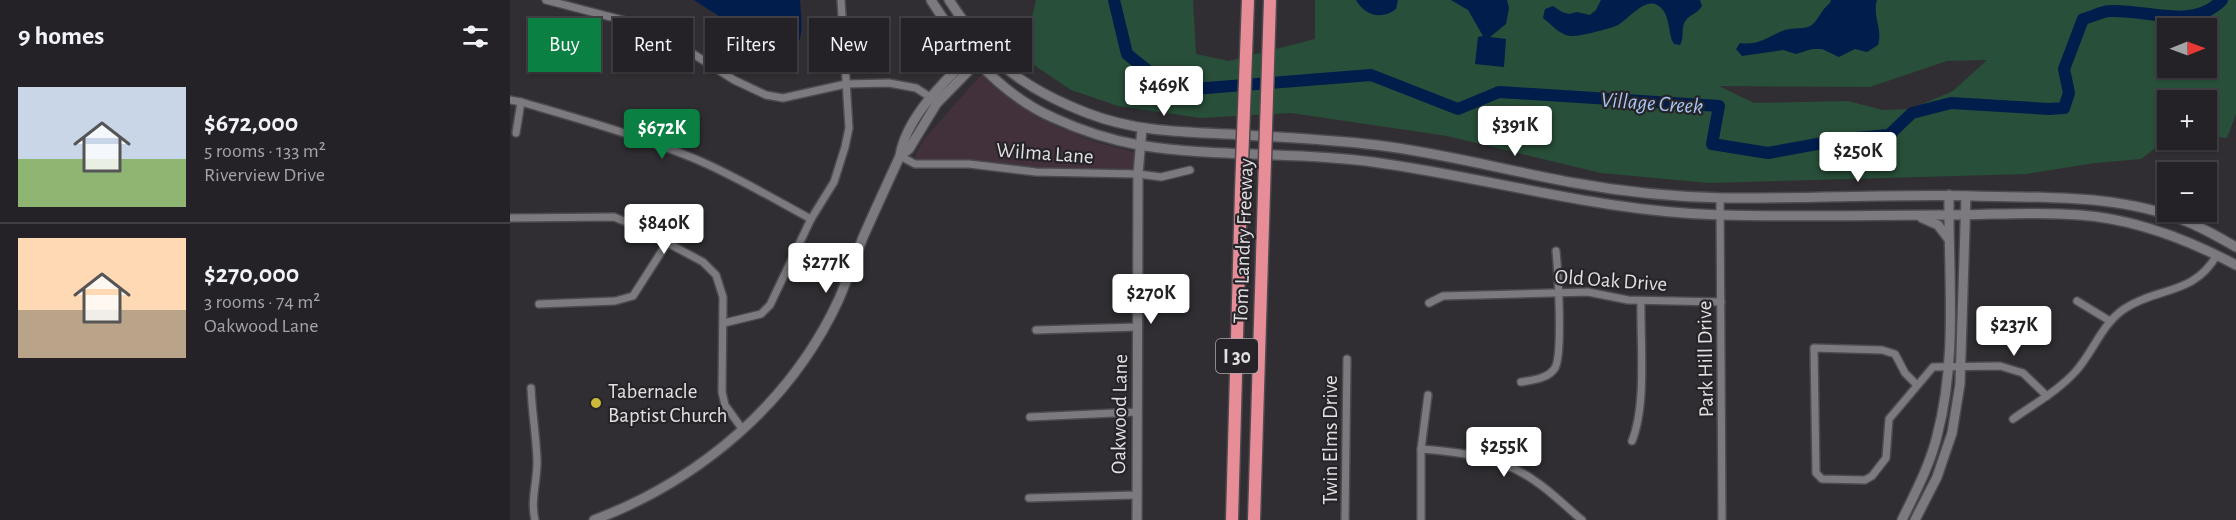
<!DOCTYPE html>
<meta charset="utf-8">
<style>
body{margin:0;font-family:"Alegreya Sans",sans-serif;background:#2c2a2e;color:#f1f3f6;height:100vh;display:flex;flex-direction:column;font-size:22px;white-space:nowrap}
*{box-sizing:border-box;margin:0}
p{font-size:20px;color:#a3a4a7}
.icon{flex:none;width:33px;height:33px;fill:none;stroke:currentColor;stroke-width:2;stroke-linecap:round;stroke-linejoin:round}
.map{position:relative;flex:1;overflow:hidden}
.details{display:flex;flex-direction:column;background:#242226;width:510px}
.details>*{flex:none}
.guide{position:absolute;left:18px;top:18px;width:570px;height:54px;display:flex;gap:12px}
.needle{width:39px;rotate:89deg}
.controls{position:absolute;left:1647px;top:18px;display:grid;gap:12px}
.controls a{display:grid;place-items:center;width:60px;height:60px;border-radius:0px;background:#242226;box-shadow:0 2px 4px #0004,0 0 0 2px #413f43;font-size:30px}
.price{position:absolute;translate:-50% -51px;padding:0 14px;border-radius:6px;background:#fff;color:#222;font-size:20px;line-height:39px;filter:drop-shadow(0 2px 3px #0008)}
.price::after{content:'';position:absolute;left:50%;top:36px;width:18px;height:14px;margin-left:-9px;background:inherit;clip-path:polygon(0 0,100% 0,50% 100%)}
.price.current{background:#0b8043;color:#fff}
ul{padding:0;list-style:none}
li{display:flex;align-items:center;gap:18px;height:150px;padding:0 18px}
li+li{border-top:2px solid #413f43}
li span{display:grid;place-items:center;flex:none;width:168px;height:120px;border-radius:0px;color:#555}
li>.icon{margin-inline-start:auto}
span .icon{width:72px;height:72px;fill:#fffc;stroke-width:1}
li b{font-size:26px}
h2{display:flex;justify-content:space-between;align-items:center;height:72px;padding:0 18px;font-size:26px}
.pill{padding:0 21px;border-radius:0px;background:#242226;box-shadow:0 2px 4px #0004,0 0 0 2px #413f43;font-size:21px;line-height:54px}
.pill.current{background:#0b8043;color:#fff}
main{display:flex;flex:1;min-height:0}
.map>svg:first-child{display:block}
</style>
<main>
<section class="details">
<h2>9 homes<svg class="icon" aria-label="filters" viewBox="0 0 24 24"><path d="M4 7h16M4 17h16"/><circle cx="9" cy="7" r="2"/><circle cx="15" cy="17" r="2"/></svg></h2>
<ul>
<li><span style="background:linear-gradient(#c9d6e8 60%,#8fb573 0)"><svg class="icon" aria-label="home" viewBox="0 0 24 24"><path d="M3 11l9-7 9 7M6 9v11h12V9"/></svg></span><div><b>$672,000</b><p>5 rooms · 133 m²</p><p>Riverview Drive</p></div></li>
<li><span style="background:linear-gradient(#ffd9b3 60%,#b9a48a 0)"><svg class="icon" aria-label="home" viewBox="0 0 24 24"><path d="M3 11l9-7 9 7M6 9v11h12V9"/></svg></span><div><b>$270,000</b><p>3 rooms · 74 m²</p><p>Oakwood Lane</p></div></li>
</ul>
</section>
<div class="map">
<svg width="1726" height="520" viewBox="0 0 1726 520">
<rect width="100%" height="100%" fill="#302e32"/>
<!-- commercial -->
<path fill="#42313b" d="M470,76H475L503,100L544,125L582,141L627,153L626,171L515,169L408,163L405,156L414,139Z"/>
<!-- green -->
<path fill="#284f39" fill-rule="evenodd" d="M526,0H683L686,54L719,61L805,39V0H1726V114L1717,138L1697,136L1696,100H1658L1657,139L1631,159L1585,163L1516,174L1199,183L1091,173L937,136L781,113L691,118L608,106L561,90L497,47L519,30ZM1658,28H1696V68H1658ZM1477,60L1443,91L1401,109L1373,110L1338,101L1244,103L1209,86L1360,87L1437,61Z"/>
<!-- water -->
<g fill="#001d4c">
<path d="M184,0H290C291,20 299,61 263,51Z"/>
<path d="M846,0H888L886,9C872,20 855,16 846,0Z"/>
<path d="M941,0H997L999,8L996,24L980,37L996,39L994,67L965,64L968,37L973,36L958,10Z"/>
<path d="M1091,0H1190L1192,6C1188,13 1181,14 1176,20C1170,27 1175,37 1170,45L1164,44C1157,34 1162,11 1145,4C1132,0 1117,21 1106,26C1098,29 1068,37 1060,36C1050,35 1041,24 1033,18L1035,9L1043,6L1052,12L1059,14L1067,12L1080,15L1086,10Z"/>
<path d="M1321,0H1367C1362,15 1373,30 1368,45L1357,52L1345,49L1329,57L1312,49H1302L1286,54L1273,50L1232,56L1226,49L1230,43C1249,46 1258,36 1275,30C1283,27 1295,30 1302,25C1309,19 1311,10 1320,3Z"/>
</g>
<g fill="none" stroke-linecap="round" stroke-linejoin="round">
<!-- river -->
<path stroke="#001d4c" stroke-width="12" d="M604,0L617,54L648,79L684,89L861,75L948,109L989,92L1209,106L1202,144L1258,153L1335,139L1379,135L1402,113L1441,103L1539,109L1554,108L1559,93L1554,69L1573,19C1582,17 1592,11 1600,11C1638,9 1682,31 1712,0"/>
<defs>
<g id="street">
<path d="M36,0L120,22L152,34L224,80L256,95L273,98L336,84L379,83L406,88L420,97"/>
<path d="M0,100L11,102C69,119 127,135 183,158C224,175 262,198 301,219"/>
<path d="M6,133L11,102"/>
<path d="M390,156L405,164H459L526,172L628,174L651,177L680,170"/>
<path d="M1210,198L1212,520"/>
<path d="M0,218L104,217L126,226L193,262L206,275L213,297L212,392L215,405L233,430"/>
<path d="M1567,301L1600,321"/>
<path d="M919,303L933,296L1078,292L1118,300L1211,302"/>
<path d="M29,304L105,301L123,296L157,243"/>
<path d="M214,323L251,314L260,305L301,219L324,182L335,147L339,128L331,0"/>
<path d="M526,330L628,327"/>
<path d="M1011,382C1022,380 1038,379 1045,368C1053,354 1048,271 1046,251"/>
<path d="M1407,385L1395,373L1385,354L1372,350L1304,348L1306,473L1312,479L1355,480L1362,476L1376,458L1379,419L1423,367L1490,366L1513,373L1537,396"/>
<path d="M21,388C22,412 26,435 27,459C28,479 20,499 25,520"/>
<path d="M520,417L626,412"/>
<path d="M1503,419C1524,404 1548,391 1566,371C1583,352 1592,324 1614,309C1649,286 1683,296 1707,255"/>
<path d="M1122,441C1137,404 1130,341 1131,301"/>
<path d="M911,449C951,452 992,457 1025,481C1042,492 1056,507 1072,520"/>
<path d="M519,498L626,495"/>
<path d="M835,520L837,359"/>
<path d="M911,520V449L918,395"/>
</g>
<g id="secondary">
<path d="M421,0C451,48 491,95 544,118C570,130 601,140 629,145C706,158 786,151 863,162C980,178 1092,212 1211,215C1286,217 1363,215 1438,215C1482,215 1526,211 1570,215C1625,219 1677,239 1726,265"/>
<path d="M439,0C479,61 510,87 577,113C623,131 669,132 717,134C767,137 816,139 866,145C933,153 999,171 1065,183C1114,192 1165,197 1214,198C1297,199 1381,194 1464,196C1536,198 1610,194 1678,222C1695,229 1710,238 1726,247"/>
<path d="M390,156L399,149L427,103L472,57"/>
<path d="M1412,218L1428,225L1438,238"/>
<path d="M84,520C190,480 281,403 329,299C338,278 345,256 354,235C366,208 378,182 390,156C396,116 438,78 465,51"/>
<path d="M627,520L628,174L632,128"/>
<path d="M1392,520C1405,493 1420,465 1427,436C1448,357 1438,276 1439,195"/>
<path d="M1405,520L1427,477L1442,433L1450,384L1456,196"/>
</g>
<g id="highway">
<path d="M722,520L731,191"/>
<path d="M744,520L754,192"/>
</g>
</defs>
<!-- street casing -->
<use href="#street" stroke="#4c4a4e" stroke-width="10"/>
<!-- secondary casing -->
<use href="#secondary" stroke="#4c4a4e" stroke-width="12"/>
<!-- highway casing -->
<use href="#highway" stroke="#4c4a4e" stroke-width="15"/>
<!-- street -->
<use href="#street" stroke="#7c7a7e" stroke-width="7"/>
<!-- secondary -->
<use href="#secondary" stroke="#7c7a7e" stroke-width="9"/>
<!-- highway -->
<use href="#highway" stroke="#e78d98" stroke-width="12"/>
<defs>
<g id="highway-bridge">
<path d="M731,191L738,0"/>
<path d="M754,192L760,0"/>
</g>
</defs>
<!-- highway-bridge casing -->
<use href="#highway-bridge" stroke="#4c4a4e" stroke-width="15" stroke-linecap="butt"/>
<!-- highway-bridge -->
<use href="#highway-bridge" stroke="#e78d98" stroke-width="12"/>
</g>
<!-- markers -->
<circle fill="#ccb938" stroke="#262428" stroke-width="2" cx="86" cy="403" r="6"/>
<g text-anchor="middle" stroke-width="4.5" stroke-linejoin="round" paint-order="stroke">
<!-- shield labels -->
<rect fill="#262428" stroke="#a8a7aa" stroke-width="1.5" x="706" y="339" width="42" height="34" rx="4.5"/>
<g font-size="20" font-weight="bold" fill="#e0dfe1">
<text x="727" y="363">I 30</text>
</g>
<!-- street labels -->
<g font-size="21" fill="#e0dfe1" stroke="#262428">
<text transform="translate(535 153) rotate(4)" y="7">Wilma Lane</text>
<text transform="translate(733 241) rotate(-88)" y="7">Tom Landry Freeway</text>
<text transform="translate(1101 280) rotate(4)" y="7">Old Oak Drive</text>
<text transform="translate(1195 359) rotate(-91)" y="7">Park Hill Drive</text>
<text transform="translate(609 414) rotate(-89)" y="7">Oakwood Lane</text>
<text transform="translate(820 440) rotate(-90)" y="7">Twin Elms Drive</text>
</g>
<!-- poi labels -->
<g font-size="21" fill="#e0dfe1" stroke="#262428" text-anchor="start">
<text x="98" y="398">Tabernacle<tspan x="98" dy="24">Baptist Church</tspan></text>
</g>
<!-- water labels -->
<g font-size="22" font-style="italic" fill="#a6c6f4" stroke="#262428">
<text transform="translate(1142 102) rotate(4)" y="8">Village Creek</text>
</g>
</g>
</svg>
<div class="controls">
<a><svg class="needle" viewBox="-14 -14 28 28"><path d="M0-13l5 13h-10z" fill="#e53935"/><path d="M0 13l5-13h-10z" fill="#a3a4a7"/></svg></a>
<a>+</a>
<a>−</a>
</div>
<b class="price" style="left:654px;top:117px">$469K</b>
<b class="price" style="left:1005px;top:157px">$391K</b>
<b class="price current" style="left:152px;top:160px">$672K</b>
<b class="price" style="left:1348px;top:183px">$250K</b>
<b class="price" style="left:154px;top:255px">$840K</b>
<b class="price" style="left:316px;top:294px">$277K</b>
<b class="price" style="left:641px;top:325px">$270K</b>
<b class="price" style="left:1504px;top:357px">$237K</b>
<b class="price" style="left:994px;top:478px">$255K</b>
<div class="guide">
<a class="pill current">Buy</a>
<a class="pill">Rent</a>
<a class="pill">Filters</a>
<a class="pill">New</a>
<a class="pill">Apartment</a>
</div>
</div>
</main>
